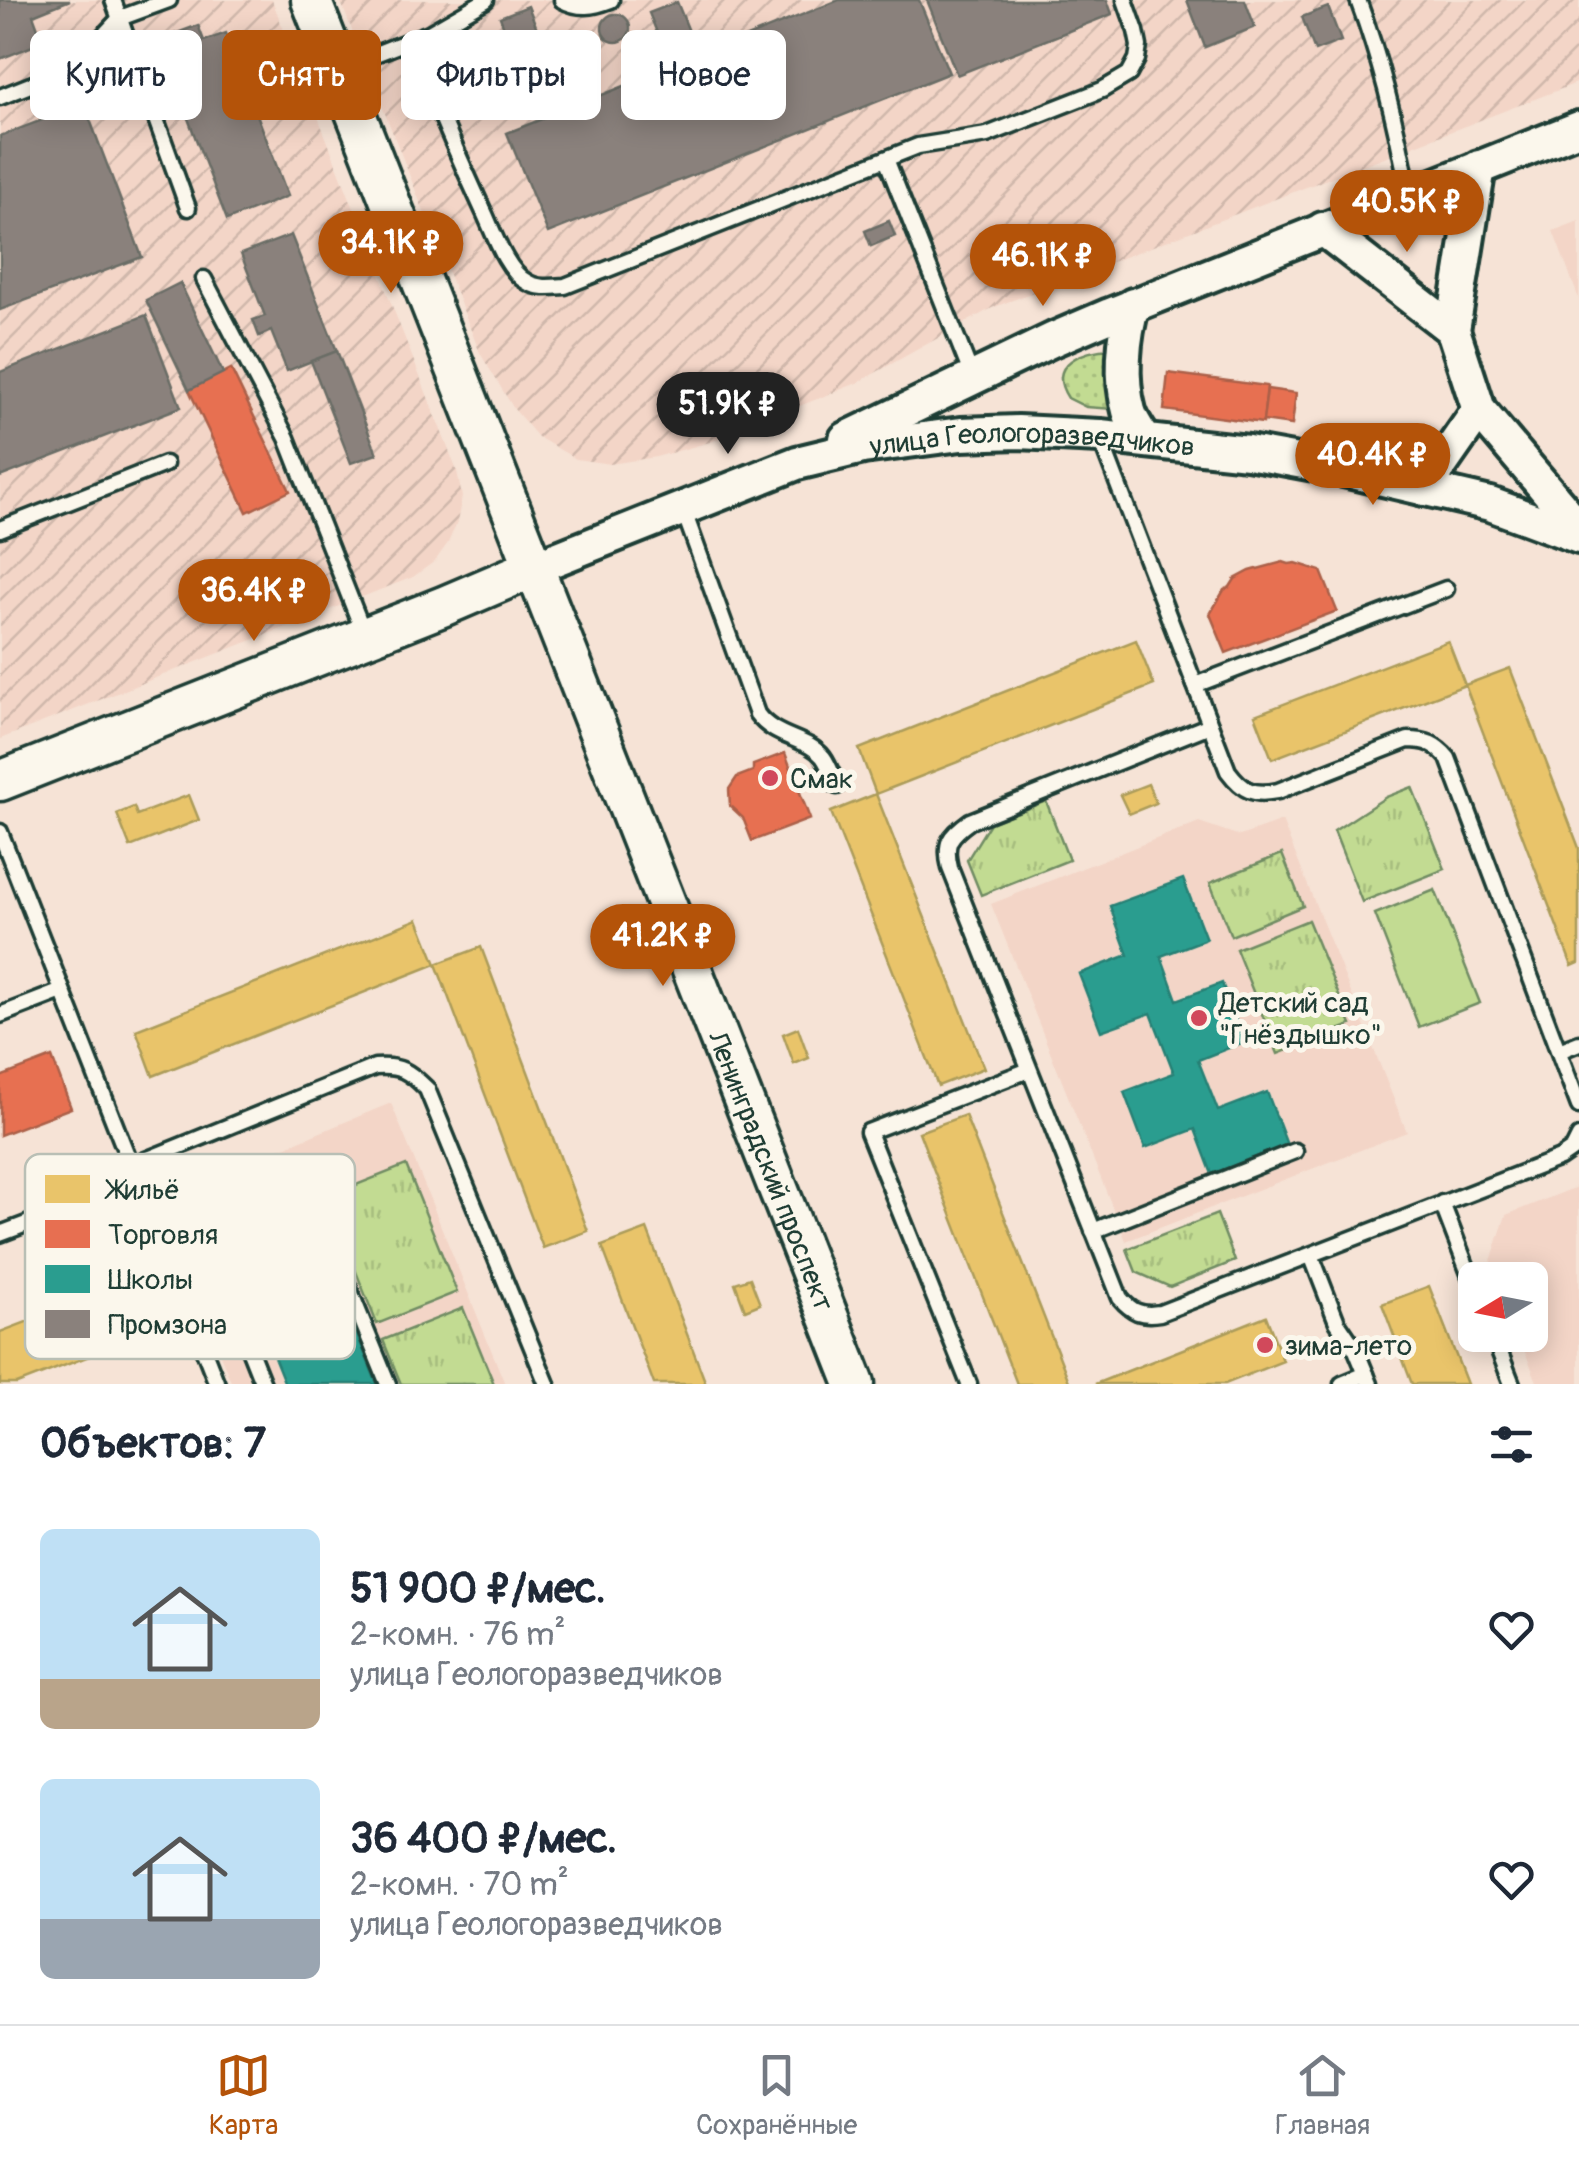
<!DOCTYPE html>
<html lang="ru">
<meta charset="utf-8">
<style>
body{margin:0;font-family:Pangolin,sans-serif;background:#f6f6f7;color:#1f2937;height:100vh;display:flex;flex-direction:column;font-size:38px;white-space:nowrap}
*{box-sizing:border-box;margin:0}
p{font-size:32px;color:#747a83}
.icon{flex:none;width:55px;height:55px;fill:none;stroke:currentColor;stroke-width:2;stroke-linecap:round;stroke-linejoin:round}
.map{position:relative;height:1384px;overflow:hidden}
.side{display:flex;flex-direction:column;background:#fff;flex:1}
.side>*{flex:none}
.hud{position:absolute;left:30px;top:30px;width:1000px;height:90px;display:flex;gap:20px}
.needle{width:65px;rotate:260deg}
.fabs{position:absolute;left:1458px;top:1262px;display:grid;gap:20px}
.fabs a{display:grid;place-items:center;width:90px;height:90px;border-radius:15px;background:#fff;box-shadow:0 5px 25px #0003;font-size:50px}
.price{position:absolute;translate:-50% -85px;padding:0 22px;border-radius:35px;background:#b45309;color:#fff;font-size:32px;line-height:65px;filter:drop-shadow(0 2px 5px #0008)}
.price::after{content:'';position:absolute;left:50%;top:60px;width:30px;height:22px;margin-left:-15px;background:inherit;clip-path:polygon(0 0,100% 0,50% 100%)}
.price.selected{background:#222;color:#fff}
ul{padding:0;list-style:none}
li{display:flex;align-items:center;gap:30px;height:250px;padding:0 40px}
li span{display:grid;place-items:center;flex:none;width:280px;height:200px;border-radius:15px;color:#555}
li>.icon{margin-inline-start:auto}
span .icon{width:120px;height:120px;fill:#fffc;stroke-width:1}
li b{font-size:42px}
h2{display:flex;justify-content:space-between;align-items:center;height:120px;padding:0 40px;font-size:42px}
.pill{padding:0 35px;border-radius:15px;background:#fff;box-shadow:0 5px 25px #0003;font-size:35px;line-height:90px}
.pill.selected{background:#b45309;color:#fff}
.menu{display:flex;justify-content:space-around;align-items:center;height:140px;border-top:2px solid #e0e1e3;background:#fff;font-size:28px;color:#747a83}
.menu a{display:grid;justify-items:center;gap:5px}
.menu .selected{color:#b45309}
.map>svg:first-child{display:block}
</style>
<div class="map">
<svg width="1579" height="1384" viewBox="0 0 1579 1384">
<defs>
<pattern id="industrial-furrows" width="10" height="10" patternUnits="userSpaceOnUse" patternTransform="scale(2.5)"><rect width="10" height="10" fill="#f3d5c7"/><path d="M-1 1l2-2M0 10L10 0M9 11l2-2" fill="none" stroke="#d0b8ac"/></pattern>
<pattern id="grass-dots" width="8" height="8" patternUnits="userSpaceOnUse" patternTransform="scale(2.5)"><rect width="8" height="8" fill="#c2db92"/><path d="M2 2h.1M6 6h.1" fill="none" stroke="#a6bd7e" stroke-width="1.8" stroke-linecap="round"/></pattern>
<pattern id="park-tufts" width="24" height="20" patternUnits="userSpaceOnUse" patternTransform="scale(2.5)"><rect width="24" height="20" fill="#c2db92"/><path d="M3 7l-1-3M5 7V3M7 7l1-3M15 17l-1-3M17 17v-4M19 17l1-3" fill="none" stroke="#a6bd7e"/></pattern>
</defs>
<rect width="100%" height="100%" fill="#f6e3d6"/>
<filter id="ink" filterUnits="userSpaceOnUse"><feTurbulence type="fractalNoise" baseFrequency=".01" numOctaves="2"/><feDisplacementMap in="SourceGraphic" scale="20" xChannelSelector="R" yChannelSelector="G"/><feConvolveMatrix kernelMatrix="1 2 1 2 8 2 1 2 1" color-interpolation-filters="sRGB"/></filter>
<g filter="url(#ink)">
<!-- built -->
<g fill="#f3d5c7">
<path d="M1579,221V299L1553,231Z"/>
<path d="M1282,821L1407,1132L1126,1241L991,904L1199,822L1240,836Z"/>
<path d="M391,1103L505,1384H232L157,1200Z"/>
<path d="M1579,1186V1384H1538L1518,1335H1530V1280H1497L1490,1264L1506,1215Z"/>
</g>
<!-- industrial -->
<g fill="url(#industrial-furrows)">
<path d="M0,0H272L457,471L462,497L457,522L448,543L435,561L413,577L0,739Z"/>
<path d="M340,0H1579V82L992,308L857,383L710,442L656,457L610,464L576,459L538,437L514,409L480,353Z"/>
</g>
<!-- grass -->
<path fill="url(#grass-dots)" stroke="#708c63" stroke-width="2.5" d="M1113,349V409L1086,407L1068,398C1045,363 1084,350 1113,349Z"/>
<!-- park -->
<g fill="url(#park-tufts)" stroke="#708c63" stroke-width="2.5">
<path d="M1412,787L1445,869L1362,902L1334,831L1386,797Z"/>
<path d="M1046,801L1069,860L981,895L967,860L990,823Z"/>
<path d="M1282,854L1303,906L1231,936L1210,883Z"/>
<path d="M1308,920L1351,1025L1278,1054L1236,949Z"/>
<path d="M406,1165L457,1292L377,1324L326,1197Z"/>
<path d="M1217,1214L1235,1261L1170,1287L1136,1272L1127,1249Z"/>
<path d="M463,1308L494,1384H401L383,1340Z"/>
</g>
<!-- pitch -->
<path fill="#c2db92" stroke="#708c63" stroke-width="2.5" d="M1435,890L1480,1003L1419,1027L1375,914Z"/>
<!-- homes -->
<g fill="#e9c46a" stroke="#ac9c5a" stroke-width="2.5">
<path d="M1136,640L1154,685L876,794L859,749Z"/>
<path d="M1448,641L1465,685L1272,759L1255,715Z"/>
<path d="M1510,668L1579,848V963L1572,966L1465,685Z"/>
<path d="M1148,784L1156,803L1129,814L1120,795Z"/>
<path d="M876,794L984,1068L938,1086L831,812Z"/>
<path d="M189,795L199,820L130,847L117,814L134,807L137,815Z"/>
<path d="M418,919L436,964L153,1076L136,1030Z"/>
<path d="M481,947L588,1231L543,1248L436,964Z"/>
<path d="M798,1028L809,1058L794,1064L783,1034Z"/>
<path d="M965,1115L1070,1384H1017L919,1132Z"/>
<path d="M647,1229L706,1384H654L602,1246Z"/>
<path d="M750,1278L760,1304L745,1310L735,1283Z"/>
<path d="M139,1279L159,1329L17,1384H0V1332Z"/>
<path d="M1429,1286L1467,1384H1412L1382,1304Z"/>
<path d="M1266,1316L1283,1361L1225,1384H1095Z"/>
</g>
<!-- shops -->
<g fill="#e76f51" stroke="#ab6048" stroke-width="2.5">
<path d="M231,369L290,491L247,512L189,390Z"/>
<path d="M1168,373L1267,386L1263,423L1164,410Z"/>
<path d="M1267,389L1296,393L1292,425L1263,421Z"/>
<path d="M1283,562L1289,564L1296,563L1321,571L1337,611L1226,653L1210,614L1224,590L1230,587L1235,579L1250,571Z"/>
<path d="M785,753L810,819L752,841L743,818L730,806L729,789L737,777L753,771V765Z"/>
<path d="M52,1057L71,1108L0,1135V1077Z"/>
</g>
<!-- schools -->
<g fill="#2a9d8f" stroke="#278074" stroke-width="2.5">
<path d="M1183,879L1206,939L1161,956L1177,1000L1222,983L1244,1042L1198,1060L1218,1111L1267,1092L1287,1145L1212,1174L1195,1129L1145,1148L1124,1092L1174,1073L1151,1013L1101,1031L1079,974L1128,955L1110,906Z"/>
<path d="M306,1208L377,1384H285L227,1240Z"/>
</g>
<!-- industry -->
<g fill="#8a817c" stroke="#6a6d66" stroke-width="2.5">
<path d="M0,0H70L33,15L43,42L0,59Z"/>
<path d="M839,0H919L949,73L548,233L507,133Z"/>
<path d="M927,0H1107L1112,14L957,75Z"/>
<path d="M1187,0H1245L1255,27L1205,47Z"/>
<path d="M677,2L699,56L671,67L649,13Z"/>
<path d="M528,6L542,41L513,52L500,17Z"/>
<path d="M1328,7L1341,41L1315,51L1302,17Z"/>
<circle cx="616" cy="28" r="14"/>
<path d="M198,25L204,41L226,33L288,196L227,220L164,56L170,54L164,38Z"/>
<path d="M84,104L142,257L0,310V136Z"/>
<path d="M889,221L895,236L871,246L865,231Z"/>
<path d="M291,235L337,351L287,371L271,331L259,336L253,320L265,316L241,254Z"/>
<path d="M180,283L223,373L189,390L146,300Z"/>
<path d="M146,315L181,407L0,477V372Z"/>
<path d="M337,351L377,454L351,463L311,361Z"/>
</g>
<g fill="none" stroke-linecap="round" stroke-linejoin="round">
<defs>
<g id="service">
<path d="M113,0L188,208"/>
<path d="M562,0C579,9 593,7 611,0"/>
<path d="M1358,0C1382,64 1397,127 1409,194"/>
<path d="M410,40C433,97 457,154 483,210C493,231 506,271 527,282C538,289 552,287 565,286L918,146L987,135L1102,90L1129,74L1137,59L1139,46L1136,31L1125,0"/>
<path d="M342,67L429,33L486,0"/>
<path d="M0,97L73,68L120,18L169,0"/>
<path d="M886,159L972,376"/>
<path d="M204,279L287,438L365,636"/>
<path d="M1100,438L1228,771C1243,791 1253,796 1278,791L1408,740C1427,740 1436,744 1448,758L1579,1106"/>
<path d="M683,509L757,714C775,739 807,737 823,757C829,765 833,777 837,786"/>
<path d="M0,529L165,464"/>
<path d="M1195,685L1446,589"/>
<path d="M1210,725L970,821C949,836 944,843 950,868L1120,1298C1132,1312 1141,1316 1160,1313L1560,1158L1573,1149L1579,1137"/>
<path d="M0,832L217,1384"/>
<path d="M0,1015L62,991"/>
<path d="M1559,1051L1579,1043"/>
<path d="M131,1166L375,1067C400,1065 409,1071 427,1089L547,1384"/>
<path d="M1442,1203L1475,1289"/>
<path d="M1093,1231L1295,1151"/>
<path d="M203,1233L263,1384"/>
<path d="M0,1234L137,1182"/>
<path d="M163,1249L299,1194L311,1196L388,1384"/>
<path d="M1311,1255L1337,1322L1356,1350L1370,1384"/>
<path d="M1493,1335L1512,1384"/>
<path d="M969,1384L868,1132L1029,1070"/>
<path d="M1342,1384L1366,1374"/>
</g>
<g id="tertiary">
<path d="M1479,167L1453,330L1479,410L1579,528"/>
<path d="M1323,229L1453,330"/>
<path d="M1133,305C1123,337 1120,379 1129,411C1132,422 1139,431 1145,440"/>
<path d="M846,439L1054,339L1110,315L1579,128"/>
<path d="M1424,489L1479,410"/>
<path id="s1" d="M533,568L797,463L863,447L961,434L1018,432L1100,436L1248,452L1331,467L1490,504L1579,537"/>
</g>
<g id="secondary">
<path id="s2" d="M311,0L855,1384"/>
<path d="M0,781L444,606L533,568"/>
</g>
</defs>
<!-- service casing -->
<use href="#service" stroke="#1f3d34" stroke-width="21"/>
<!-- tertiary casing -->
<use href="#tertiary" stroke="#1f3d34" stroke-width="40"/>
<!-- secondary casing -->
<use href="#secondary" stroke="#1f3d34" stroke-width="45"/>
<!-- service -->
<use href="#service" stroke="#fbf7ec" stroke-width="14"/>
<!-- tertiary -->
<use href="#tertiary" stroke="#fbf7ec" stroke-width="32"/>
<!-- secondary -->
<use href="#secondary" stroke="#fbf7ec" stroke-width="38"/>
</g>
</g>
<!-- markers -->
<g fill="#d1495b" stroke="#fbf7ec" stroke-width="4">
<circle cx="770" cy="778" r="10"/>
<circle cx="1199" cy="1018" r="10"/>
<circle cx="1265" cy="1345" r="10"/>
</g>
<g text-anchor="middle" stroke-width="10" stroke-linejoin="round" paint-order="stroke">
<!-- street labels -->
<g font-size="28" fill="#1f3d34" stroke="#fbf7ec">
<text dy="10" stroke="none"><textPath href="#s1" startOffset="522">улица Геологоразведчиков</textPath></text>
<text dy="10" stroke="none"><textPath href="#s2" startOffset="1258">Ленинградский проспект</textPath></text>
</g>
<!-- poi labels -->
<g font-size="28" fill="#1f3d34" stroke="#fbf7ec" text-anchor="start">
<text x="790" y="788">Смак</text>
<text x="1219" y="1012">Детский сад<tspan x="1219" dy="32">"Гнёздышко"</tspan></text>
<text x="1285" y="1355">зима-лето</text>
</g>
</g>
<!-- legend -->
<rect x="25" y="1154" width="330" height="205" rx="15" fill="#fbf7ec" stroke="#b9bfb5" stroke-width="2.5"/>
<rect x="45" y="1175" width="45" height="28" fill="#e9c46a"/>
<rect x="45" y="1220" width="45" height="28" fill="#e76f51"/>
<rect x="45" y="1265" width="45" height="28" fill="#2a9d8f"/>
<rect x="45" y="1310" width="45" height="28" fill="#8a817c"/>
<g font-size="28" fill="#1f3d34">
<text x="108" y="1199">Жильё</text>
<text x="108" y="1244">Торговля</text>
<text x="108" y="1289">Школы</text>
<text x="108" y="1334">Промзона</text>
</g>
</svg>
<div class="fabs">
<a><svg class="needle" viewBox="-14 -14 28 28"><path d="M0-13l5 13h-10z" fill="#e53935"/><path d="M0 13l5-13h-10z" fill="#747a83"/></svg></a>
</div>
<b class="price" style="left:1407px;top:255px">40.5K ₽</b>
<b class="price" style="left:391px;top:296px">34.1K ₽</b>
<b class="price" style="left:1043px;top:309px">46.1K ₽</b>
<b class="price selected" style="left:728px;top:457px">51.9K ₽</b>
<b class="price" style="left:1373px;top:508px">40.4K ₽</b>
<b class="price" style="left:254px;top:644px">36.4K ₽</b>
<b class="price" style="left:663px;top:989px">41.2K ₽</b>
<div class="hud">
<a class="pill">Купить</a>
<a class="pill selected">Снять</a>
<a class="pill">Фильтры</a>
<a class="pill">Новое</a>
</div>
</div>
<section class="side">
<h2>Объектов: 7<svg class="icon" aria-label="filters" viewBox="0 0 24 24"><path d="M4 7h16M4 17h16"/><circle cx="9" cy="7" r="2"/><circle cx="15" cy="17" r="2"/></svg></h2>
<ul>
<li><span style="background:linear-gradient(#bfe0f5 75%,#b9a48a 0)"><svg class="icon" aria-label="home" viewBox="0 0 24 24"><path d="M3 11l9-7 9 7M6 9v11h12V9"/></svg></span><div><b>51 900 ₽/мес.</b><p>2-комн. · 76 m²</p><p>улица Геологоразведчиков</p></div><svg class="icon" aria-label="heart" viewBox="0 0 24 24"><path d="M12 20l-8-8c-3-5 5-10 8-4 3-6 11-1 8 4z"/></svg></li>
<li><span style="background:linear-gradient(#bfe0f5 70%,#9aa5b1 0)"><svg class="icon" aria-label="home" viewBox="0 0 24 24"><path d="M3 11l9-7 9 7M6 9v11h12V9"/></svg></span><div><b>36 400 ₽/мес.</b><p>2-комн. · 70 m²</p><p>улица Геологоразведчиков</p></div><svg class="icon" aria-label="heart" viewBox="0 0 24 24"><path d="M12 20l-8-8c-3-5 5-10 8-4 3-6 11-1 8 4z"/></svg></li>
</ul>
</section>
<nav class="menu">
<a class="selected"><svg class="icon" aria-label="map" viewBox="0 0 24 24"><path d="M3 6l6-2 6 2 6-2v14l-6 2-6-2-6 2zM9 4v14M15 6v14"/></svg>Карта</a>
<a><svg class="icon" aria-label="saved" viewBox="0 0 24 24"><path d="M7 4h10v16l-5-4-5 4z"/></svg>Сохранённые</a>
<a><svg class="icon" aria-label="home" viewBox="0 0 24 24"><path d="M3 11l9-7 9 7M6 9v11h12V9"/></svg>Главная</a>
</nav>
